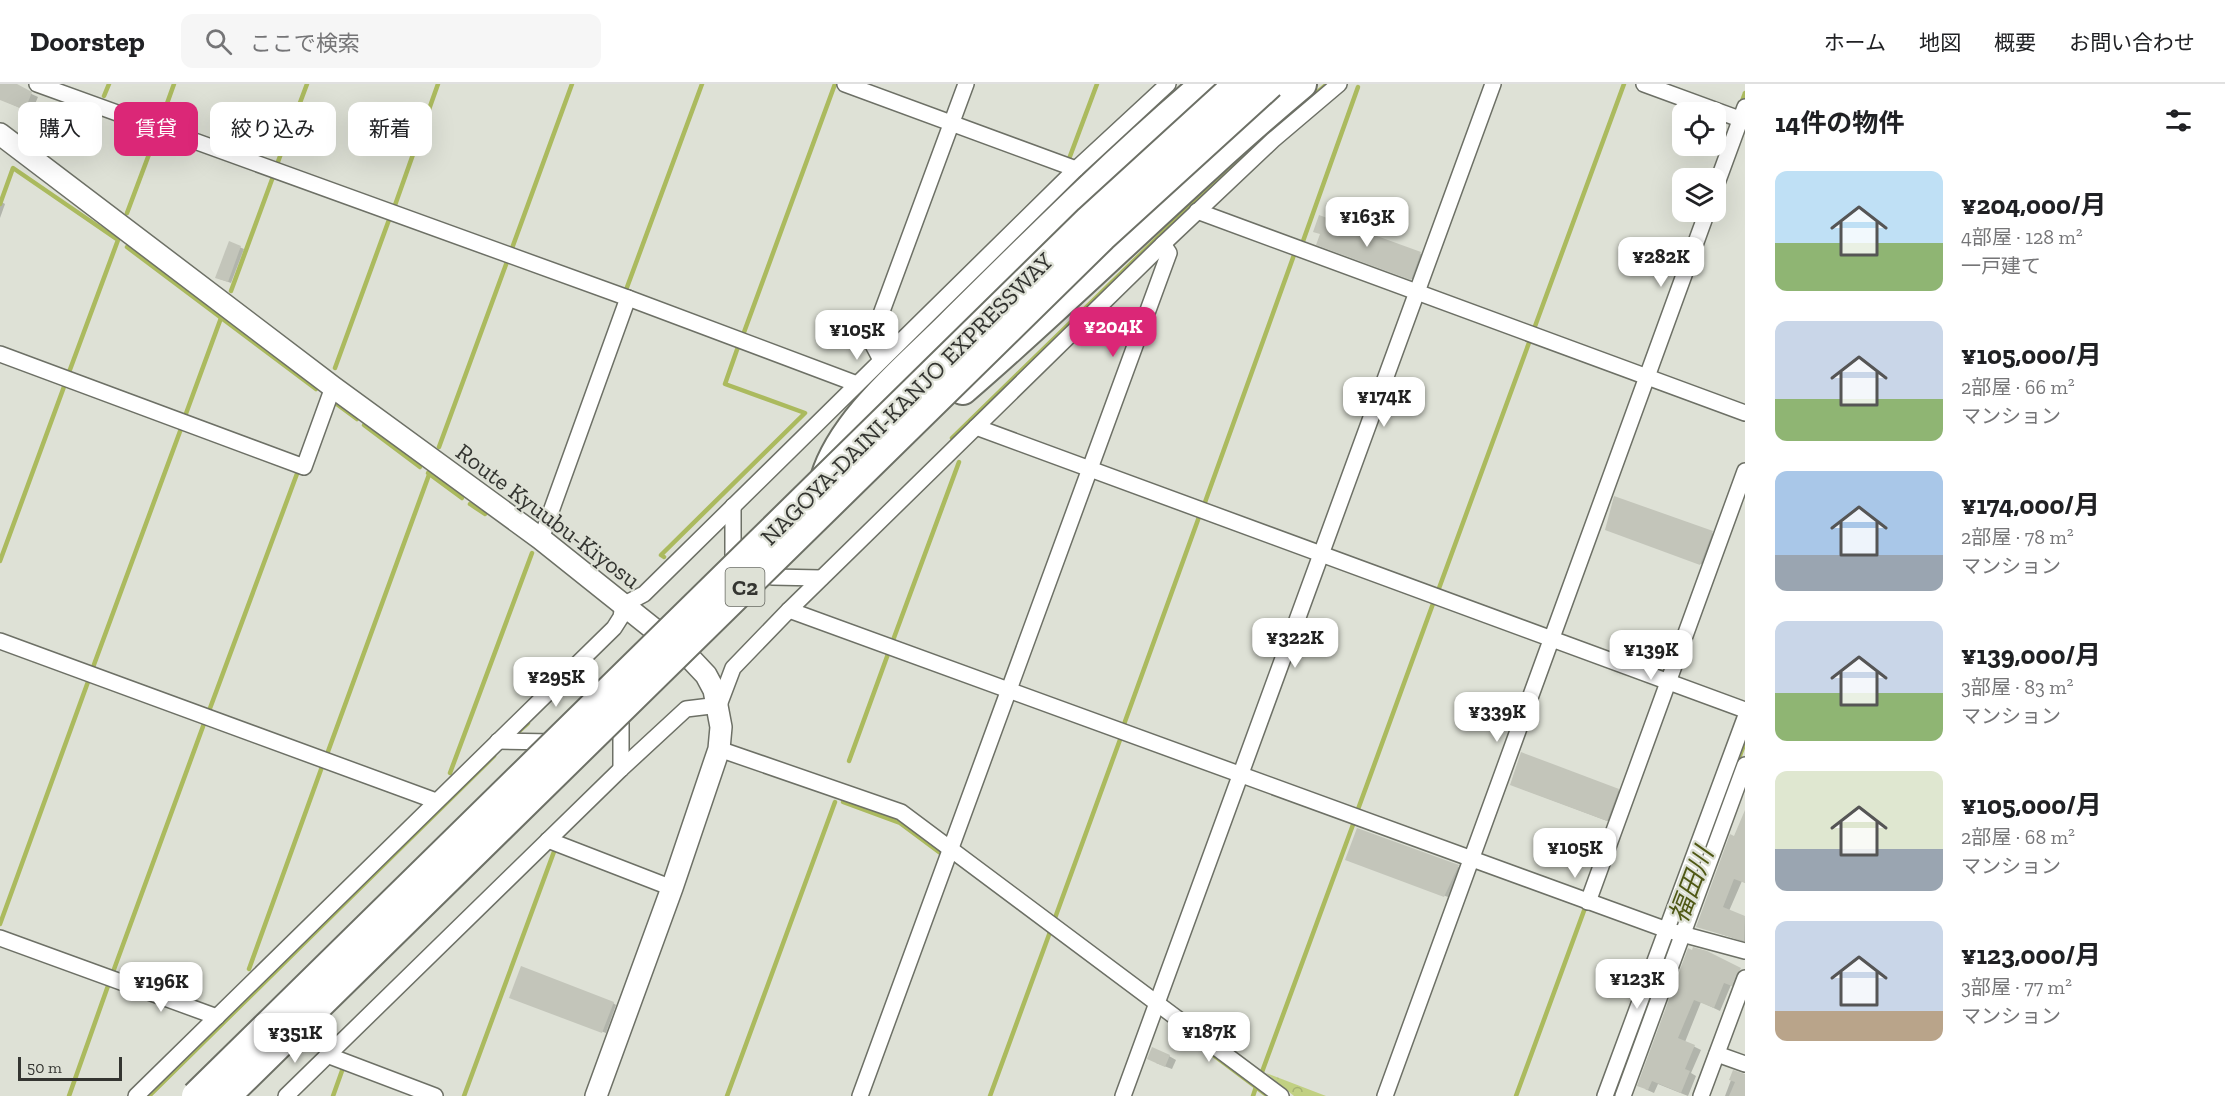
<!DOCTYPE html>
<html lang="ja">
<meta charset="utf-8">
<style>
body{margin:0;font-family:"Zilla Slab","Noto Sans JP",serif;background:#f6f6f6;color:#202124;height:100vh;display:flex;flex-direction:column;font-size:22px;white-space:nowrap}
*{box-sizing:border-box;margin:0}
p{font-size:20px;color:#757577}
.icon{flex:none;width:33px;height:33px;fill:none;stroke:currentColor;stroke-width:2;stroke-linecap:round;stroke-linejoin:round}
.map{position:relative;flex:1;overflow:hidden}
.details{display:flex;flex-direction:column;background:#fff;width:480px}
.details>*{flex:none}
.hud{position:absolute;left:18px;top:18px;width:570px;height:54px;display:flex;gap:12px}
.buttons{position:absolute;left:1672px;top:18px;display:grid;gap:12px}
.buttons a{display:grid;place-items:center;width:54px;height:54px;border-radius:12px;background:#fff;box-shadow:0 6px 24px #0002;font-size:30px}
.scale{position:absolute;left:18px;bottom:15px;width:104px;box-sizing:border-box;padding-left:6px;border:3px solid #343531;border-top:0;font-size:16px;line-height:21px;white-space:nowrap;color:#343531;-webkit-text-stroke:4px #dee1d6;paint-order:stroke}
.price{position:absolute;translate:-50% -51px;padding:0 14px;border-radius:12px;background:#fff;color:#222;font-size:20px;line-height:39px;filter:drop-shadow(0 2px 3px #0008)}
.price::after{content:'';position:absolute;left:50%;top:36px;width:18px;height:14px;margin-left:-9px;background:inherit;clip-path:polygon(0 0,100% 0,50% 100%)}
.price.on{background:#db2777;color:#fff}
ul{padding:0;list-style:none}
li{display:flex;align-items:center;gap:18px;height:150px;padding:0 30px}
li span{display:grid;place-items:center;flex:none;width:168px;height:120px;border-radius:12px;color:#555}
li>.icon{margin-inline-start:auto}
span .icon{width:72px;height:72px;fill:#fffc;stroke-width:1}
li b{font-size:26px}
h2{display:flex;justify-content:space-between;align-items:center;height:72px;padding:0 30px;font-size:26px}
.chip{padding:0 21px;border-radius:12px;background:#fff;box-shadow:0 6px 24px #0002;font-size:21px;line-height:54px}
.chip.on{background:#db2777;color:#fff}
header{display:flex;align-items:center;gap:36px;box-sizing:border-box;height:84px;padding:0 30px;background:#fff;border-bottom:2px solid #e0e0e0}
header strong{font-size:28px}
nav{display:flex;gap:33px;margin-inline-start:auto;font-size:21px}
.search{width:420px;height:54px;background:#f6f6f6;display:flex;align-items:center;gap:15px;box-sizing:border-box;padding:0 21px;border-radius:12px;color:#757577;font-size:22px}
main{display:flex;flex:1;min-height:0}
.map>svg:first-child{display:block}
</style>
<header>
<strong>Doorstep</strong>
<div class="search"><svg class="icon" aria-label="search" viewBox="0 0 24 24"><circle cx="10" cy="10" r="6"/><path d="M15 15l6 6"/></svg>ここで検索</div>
<nav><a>ホーム</a><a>地図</a><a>概要</a><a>お問い合わせ</a></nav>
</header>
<main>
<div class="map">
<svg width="1745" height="1012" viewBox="0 0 1745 1012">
<defs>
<pattern id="forest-crowns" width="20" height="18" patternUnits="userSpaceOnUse" patternTransform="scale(1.5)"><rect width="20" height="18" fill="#c1d082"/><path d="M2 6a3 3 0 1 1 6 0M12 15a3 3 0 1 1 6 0" fill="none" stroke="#a6b371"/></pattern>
</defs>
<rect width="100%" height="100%" fill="#dee1d6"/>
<!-- forest -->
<path fill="url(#forest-crowns)" d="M1266,989L1326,1012H1294Z"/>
<!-- shadow -->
<g fill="#0003">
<path d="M0,0H10L38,13L31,29L7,18L0,8Z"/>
<path d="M0,117L5,120L0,134Z"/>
<path d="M1320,133L1423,171L1414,196L1321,162Z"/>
<path d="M230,159L244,165L231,199L220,195Z"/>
<path d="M1610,447L1712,449L1715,451L1704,481Z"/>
<path d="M1515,702L1618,706L1621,708L1610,738Z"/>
<path d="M1745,729V799L1742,797L1729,827L1745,834V858L1698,842Z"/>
<path d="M1350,777L1458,783L1461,784L1448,813Z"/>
<path d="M1689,866L1745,889L1739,904L1731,901L1720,927L1701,918L1685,958L1701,966L1691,989L1696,992L1688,1012L1658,1000L1654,1009L1645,1005Z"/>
<path d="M514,915L613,919L616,921L606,949Z"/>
<path d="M1169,972L1176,976L1172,985L1156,979Z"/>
<path d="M1734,988L1745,991V1012H1725Z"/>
</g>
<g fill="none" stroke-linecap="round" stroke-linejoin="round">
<!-- stream -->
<g stroke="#abba5e" stroke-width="4.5">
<path d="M104,12L109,0"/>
<path d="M1741,20L1745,9"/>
<path d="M1292,30L1327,0"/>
<path d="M160,39L174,0"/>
<path d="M1069,75L1097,0"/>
<path d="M276,83L307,0"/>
<path d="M0,120L13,84L118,156L68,291"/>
<path d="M394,124L438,0"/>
<path d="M127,129L157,49"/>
<path d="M1302,160L1358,3"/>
<path d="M127,163L316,305"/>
<path d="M511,167L572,0"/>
<path d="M626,206L702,0"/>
<path d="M231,207L274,90"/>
<path d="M1534,245L1624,0"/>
<path d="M743,251L835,0"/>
<path d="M335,284L390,133"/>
<path d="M334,318L357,335"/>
<path d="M184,335L221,234"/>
<path d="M364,341L420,383"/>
<path d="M952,354L1183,129L1244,74"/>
<path d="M439,363L508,175"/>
<path d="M428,389L462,414"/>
<path d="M470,420L485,430"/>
<path d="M1204,421L1294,171"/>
<path d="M664,473L661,471L805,329L725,300L739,260"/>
<path d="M0,477L65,300"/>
<path d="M1438,507L1530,256"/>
<path d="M892,559L959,378"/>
<path d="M92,586L182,342"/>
<path d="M209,627L298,387"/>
<path d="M1123,643L1199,433"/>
<path d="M517,649L528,639"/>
<path d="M326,673L430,388"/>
<path d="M849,677L888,570"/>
<path d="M450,689L532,469"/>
<path d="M843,718L900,739L943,771L942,774"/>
<path d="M1357,728L1434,517"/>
<path d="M1689,807L1745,658"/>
<path d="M1055,834L1121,653"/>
<path d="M0,840L89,595"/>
<path d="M249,885L323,680"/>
<path d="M113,888L205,637"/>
<path d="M1200,961L1268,1012"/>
<path d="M1262,988L1354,738"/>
<path d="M69,1012L109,899"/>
<path d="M149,1012L494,672"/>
<path d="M333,1012L343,984"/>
<path d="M464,1012L555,765"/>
<path d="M727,1012L835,718"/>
<path d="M990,1012L1050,848"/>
<path d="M1253,1012L1256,1003"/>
<path d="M1516,1012L1585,824"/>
</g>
</g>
<!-- building -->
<g fill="#c3c5ba">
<path d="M0,0H17L32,8L25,26L0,16Z"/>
<path d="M1319,131L1421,168L1411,196L1316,161L1320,150L1313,148Z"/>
<path d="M229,157L241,162L228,198L215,194Z"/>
<path d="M1614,412L1713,447L1700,481L1605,446Z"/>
<path d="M1521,668L1619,705L1607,737L1510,701Z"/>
<path d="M1745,726V799L1734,795L1723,823L1745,832L1744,857L1696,843L1730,750L1734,752Z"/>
<path d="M1357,744L1459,781L1444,813L1345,776Z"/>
<path d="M1693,863L1707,867L1741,884L1732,902L1724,899L1714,924L1694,916L1678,954L1695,961L1685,985L1690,987L1681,1009L1652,997L1648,1006L1637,1002L1688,864L1692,866Z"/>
<path d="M521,882L614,918L602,949L509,914Z"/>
<path d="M1152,963L1170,971L1165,983L1147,975Z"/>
<path d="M1733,986L1745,990V1012H1729L1735,998L1729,996Z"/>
</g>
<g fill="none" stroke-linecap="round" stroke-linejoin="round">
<defs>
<g id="minor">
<path d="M37,0L628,214L857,300"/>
<path d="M845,0L1076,85"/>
<path d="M1644,0L1745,37"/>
<path d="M1716,102L1745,23"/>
<path d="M1197,127L1745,329"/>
<path d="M0,270L304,383L333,303"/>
<path d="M881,276L871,257L966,0"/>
<path d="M976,343L1745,626"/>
<path d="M541,455L628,214"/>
<path d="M733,486V422"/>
<path d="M772,493L821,494"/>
<path d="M789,526L1667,846L1745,867"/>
<path d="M0,557L436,717"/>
<path d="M498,657L555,658"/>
<path d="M719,665L901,728L1281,1012"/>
<path d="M621,685V640"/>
<path d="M548,756L672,804"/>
<path d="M1588,818L1745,387"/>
<path d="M0,854L217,933"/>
<path d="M1717,970L1745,980"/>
<path d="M327,971L435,1012"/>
<path d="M136,1012L614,544L621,533L623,521L644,510L1076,85L1168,0"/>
<path d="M286,1012L621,685L686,625L719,621L733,584L789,526L1163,160L1273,56L1339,0"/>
<path d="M860,1012L1169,169L1163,160"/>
<path d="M1123,1012L1493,0"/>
<path d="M1385,1012L1707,128"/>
<path d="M1605,1012L1745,634"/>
<path d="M1623,1012L1745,681"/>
<path d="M1701,1012L1745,894"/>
</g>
<path id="secondary" d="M0,50L333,303L541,455L690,574L706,591L714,606L721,643L719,665L672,804L596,1012"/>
<g id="motorway">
<path d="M963,306C1079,206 1185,98 1302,0"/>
<path d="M825,394C843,334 911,281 954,237C1036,156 1117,75 1205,0"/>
</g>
</defs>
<!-- minor casing -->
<use href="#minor" stroke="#6d7066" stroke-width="18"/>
<!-- secondary casing -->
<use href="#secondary" stroke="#6d7066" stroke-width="24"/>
<!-- motorway casing -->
<use href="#motorway" stroke="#6d7066" stroke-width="32"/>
<!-- minor -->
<use href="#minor" stroke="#fff" stroke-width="15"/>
<!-- secondary -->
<use href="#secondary" stroke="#fff" stroke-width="21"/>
<!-- motorway -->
<use href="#motorway" stroke="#fff" stroke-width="28"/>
<defs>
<g id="motorway-bridge">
<path d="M196,1012L1089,136L1238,0"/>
<path d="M226,1012L1102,153L1270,0"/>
</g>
</defs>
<!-- motorway-bridge casing -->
<use href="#motorway-bridge" stroke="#6d7066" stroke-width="32" stroke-linecap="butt"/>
<!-- motorway-bridge -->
<use href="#motorway-bridge" stroke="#fff" stroke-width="28"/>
</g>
<g text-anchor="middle" stroke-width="4.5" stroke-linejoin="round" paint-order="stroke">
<!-- shield labels -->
<rect fill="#dee1d6" stroke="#676962" stroke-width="1.5" x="725.5" y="484" width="39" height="38" rx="4.5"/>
<g font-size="22" font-weight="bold" fill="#343531">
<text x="745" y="511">C2</text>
</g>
<!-- street labels -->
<g font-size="24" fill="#343531" stroke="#dee1d6">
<text transform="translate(907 315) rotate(-45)" y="8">NAGOYA-DAINI-KANJO EXPRESSWAY</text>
<text transform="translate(548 432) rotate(37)" y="8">Route Kyuubu-Kiyosu</text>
</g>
<!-- water labels -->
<g font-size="26" font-style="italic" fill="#4f5815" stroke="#dee1d6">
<text transform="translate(1691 801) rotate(-69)" y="9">福田川</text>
</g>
</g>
</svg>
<div class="buttons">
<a><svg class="icon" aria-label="locate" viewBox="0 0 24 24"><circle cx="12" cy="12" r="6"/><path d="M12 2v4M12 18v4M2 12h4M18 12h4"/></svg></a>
<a><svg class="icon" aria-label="layers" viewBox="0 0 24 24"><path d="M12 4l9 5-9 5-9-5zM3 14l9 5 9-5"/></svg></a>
</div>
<div class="scale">50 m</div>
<b class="price" style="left:1367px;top:164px">¥163K</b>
<b class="price" style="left:1661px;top:204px">¥282K</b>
<b class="price on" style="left:1113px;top:274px">¥204K</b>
<b class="price" style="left:857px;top:277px">¥105K</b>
<b class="price" style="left:1384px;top:344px">¥174K</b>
<b class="price" style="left:1295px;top:585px">¥322K</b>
<b class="price" style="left:1651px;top:597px">¥139K</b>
<b class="price" style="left:556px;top:624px">¥295K</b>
<b class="price" style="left:1497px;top:659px">¥339K</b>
<b class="price" style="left:1575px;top:795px">¥105K</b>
<b class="price" style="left:1637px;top:926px">¥123K</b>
<b class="price" style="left:161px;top:929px">¥196K</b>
<b class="price" style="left:1209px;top:979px">¥187K</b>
<b class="price" style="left:295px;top:980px">¥351K</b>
<div class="hud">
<a class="chip">購入</a>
<a class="chip on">賃貸</a>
<a class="chip">絞り込み</a>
<a class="chip">新着</a>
</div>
</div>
<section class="details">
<h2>14件の物件<svg class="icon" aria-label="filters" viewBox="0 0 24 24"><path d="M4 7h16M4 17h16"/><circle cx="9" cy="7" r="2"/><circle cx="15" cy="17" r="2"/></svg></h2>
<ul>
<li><span style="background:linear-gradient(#bfe0f5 60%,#8fb573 0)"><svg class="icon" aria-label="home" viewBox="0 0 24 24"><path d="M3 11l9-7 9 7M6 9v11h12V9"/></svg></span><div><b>¥204,000/月</b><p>4部屋 · 128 m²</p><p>一戸建て</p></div></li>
<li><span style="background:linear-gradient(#c9d6e8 65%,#8fb573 0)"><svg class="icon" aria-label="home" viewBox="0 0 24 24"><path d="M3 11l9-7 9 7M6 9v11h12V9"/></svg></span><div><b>¥105,000/月</b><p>2部屋 · 66 m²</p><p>マンション</p></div></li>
<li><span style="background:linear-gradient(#a9c7e8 70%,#9aa5b1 0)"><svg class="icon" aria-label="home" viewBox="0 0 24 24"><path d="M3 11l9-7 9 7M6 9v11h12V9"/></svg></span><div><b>¥174,000/月</b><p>2部屋 · 78 m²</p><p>マンション</p></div></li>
<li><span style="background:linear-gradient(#c9d6e8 60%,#8fb573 0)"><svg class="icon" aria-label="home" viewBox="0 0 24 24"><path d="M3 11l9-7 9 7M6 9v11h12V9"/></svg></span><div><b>¥139,000/月</b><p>3部屋 · 83 m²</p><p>マンション</p></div></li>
<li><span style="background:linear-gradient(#dfe7d0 65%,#9aa5b1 0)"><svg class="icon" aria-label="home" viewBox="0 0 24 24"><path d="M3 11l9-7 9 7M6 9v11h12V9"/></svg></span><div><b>¥105,000/月</b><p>2部屋 · 68 m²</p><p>マンション</p></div></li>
<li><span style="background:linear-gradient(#c9d6e8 75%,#b9a48a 0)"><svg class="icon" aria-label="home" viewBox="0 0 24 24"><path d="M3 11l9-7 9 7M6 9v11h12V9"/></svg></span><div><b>¥123,000/月</b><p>3部屋 · 77 m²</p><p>マンション</p></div></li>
</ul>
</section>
</main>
